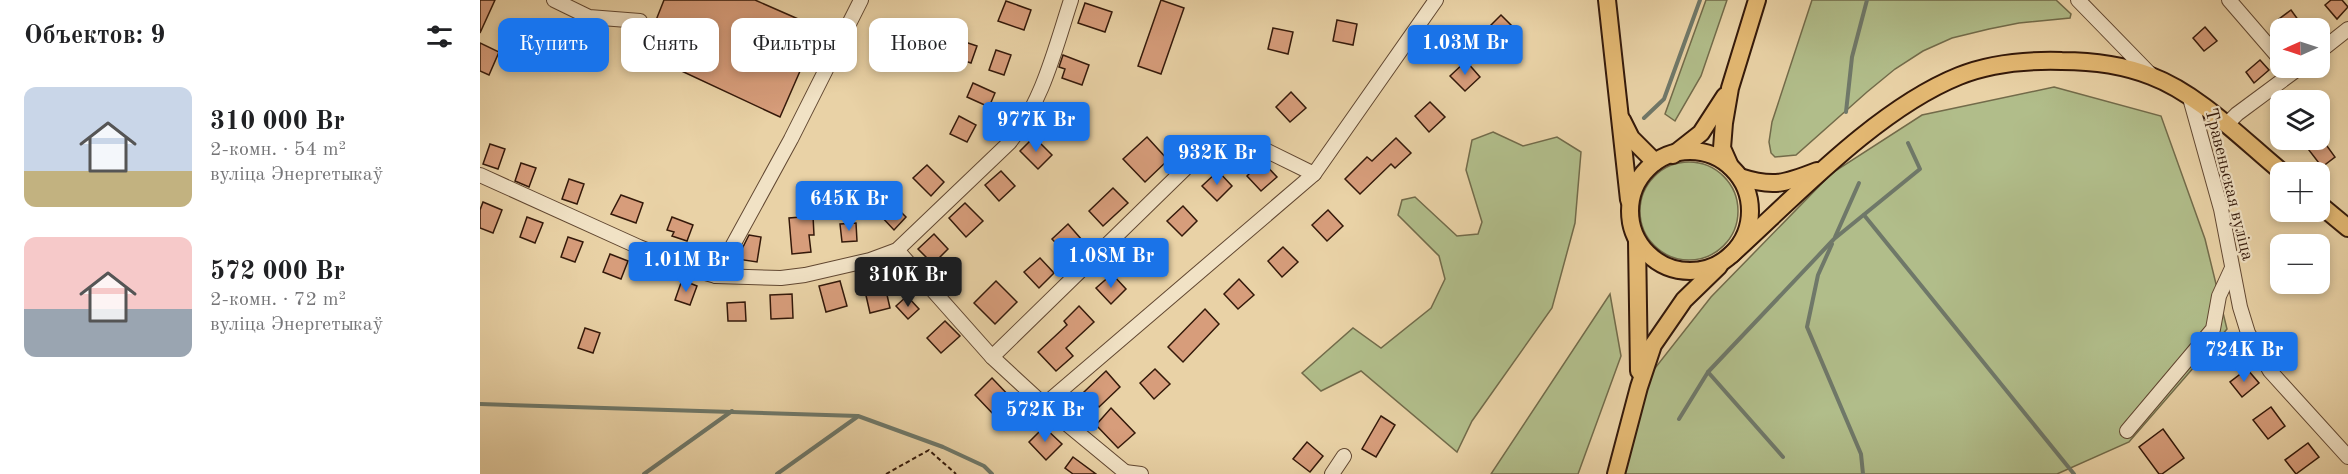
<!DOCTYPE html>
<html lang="ru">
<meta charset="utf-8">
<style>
body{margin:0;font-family:"Old Standard TT",serif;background:#f2f2f2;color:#202124;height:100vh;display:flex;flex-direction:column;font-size:22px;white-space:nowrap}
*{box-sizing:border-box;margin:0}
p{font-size:20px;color:#757577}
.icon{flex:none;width:33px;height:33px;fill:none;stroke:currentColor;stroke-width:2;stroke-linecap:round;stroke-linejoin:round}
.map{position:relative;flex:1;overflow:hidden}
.sheet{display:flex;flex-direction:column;background:#fff;width:480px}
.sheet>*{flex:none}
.guide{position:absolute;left:18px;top:18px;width:570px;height:54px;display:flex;gap:12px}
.needle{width:39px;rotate:267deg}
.controls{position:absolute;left:1790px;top:18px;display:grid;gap:12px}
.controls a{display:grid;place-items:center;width:60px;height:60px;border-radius:12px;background:#fff;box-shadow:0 3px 9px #0003;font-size:30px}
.price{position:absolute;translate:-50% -51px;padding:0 14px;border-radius:6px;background:#1a73e8;color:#fff;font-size:20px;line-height:39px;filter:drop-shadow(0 2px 3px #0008)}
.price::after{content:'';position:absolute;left:50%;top:36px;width:18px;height:14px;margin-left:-9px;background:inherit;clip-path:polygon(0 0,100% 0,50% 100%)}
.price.selected{background:#222;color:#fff}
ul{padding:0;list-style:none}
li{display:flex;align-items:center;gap:18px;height:150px;padding:0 24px}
li span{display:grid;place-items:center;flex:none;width:168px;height:120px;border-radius:12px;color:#555}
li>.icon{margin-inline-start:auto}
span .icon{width:72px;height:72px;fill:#fffc;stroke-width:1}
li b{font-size:26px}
h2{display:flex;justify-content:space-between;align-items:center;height:72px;padding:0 24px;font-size:26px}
.chip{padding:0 21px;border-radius:12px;background:#fff;box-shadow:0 3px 9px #0003;font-size:21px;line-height:54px}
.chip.selected{background:#1a73e8;color:#fff}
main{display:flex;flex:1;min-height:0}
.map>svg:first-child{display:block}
</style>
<main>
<section class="sheet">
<h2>Объектов: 9<svg class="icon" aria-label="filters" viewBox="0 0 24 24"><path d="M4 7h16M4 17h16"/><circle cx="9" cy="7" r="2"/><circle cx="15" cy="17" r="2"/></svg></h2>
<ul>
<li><span style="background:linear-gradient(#c9d6e8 70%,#c2b280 0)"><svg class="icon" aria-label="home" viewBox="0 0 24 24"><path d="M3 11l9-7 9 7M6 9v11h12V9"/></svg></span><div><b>310 000 Br</b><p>2-комн. · 54 m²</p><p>вуліца Энергетыкаў</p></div></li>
<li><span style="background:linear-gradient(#f6c9c9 60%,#9aa5b1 0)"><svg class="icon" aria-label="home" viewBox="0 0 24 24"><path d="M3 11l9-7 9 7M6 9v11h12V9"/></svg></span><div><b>572 000 Br</b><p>2-комн. · 72 m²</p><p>вуліца Энергетыкаў</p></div></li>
</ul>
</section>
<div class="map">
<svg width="1868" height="474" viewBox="0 0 1868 474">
<rect width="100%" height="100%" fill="#e9d2a6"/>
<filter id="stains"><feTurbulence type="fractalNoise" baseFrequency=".00333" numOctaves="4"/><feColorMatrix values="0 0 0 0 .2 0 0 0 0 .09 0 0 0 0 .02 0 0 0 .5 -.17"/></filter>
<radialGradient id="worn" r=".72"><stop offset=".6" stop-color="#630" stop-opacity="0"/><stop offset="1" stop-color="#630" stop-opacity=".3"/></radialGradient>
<!-- green -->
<g fill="#b1bd8a" stroke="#726b4a" stroke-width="1.5">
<path d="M1226,0H1247L1221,76L1195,121L1185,114Z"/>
<path d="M1332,0H1576L1591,14L1590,18L1539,23L1509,29L1472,38L1443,51L1415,69L1387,92L1316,155L1295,157L1291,153L1289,142L1292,122Z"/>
<path d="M1574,87L1681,116L1725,239L1747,329L1649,442L1577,474H1143L1168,377L1231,297L1352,173L1442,115Z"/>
<path d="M1013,132L1043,146L1077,137L1101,152L1095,223L1072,308L992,421L977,452L881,371L841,391L822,373L873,328L901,348L951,308L965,279L959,256L918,215L922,200L935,197L977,236L998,234L1002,222L986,170L992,140Z"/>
<circle cx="1209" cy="211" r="49"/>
<path d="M1130,294L1141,356L1098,474H1011Z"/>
</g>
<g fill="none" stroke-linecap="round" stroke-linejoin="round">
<!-- stream -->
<g stroke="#6f7869" stroke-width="4">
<path d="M1366,112L1372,57L1387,0"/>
<path d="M1164,118L1184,99L1220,0"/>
<path d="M1384,215L1594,474"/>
<path d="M1355,237L1379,183"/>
<path d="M1352,244L1338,275L1327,327L1381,454L1383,474"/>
<path d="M1228,372L1354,239L1440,169L1428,143"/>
<path d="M0,404L378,416L463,447L504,466L512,474"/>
<path d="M1199,419L1228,372L1303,457"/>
<path d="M164,474L252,411"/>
<path d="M297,474L377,417"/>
</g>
</g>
<!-- building -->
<g fill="#d79d7b" stroke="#34190a" stroke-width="1.5">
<path d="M0,0H15L0,33Z"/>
<path d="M184,0H275L341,29L326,63L324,62L300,117L163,53Z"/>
<path d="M681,0L704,8L681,74L658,66Z"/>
<path d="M1851,0H1862L1868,7L1857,19L1845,5Z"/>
<path d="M526,1L551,10L544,30L518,21Z"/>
<path d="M605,3L632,12L625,32L598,23Z"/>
<path d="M1811,10L1824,28H1800L1795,22Z"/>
<path d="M1021,15L1036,30L1020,45L1006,30Z"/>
<path d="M857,20L877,24L873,45L853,41Z"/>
<path d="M33,26L73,43L65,64L24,47Z"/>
<path d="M1725,27L1737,41L1724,51L1713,38Z"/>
<path d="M793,28L813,32L808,54L788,49Z"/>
<path d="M482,41L497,46L491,63L476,58Z"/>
<path d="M0,43L19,52L9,75L0,71Z"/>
<path d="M516,50L531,55L524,75L509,70Z"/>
<path d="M583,55L609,65L602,85L582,78L585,69L579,67Z"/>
<path d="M1780,60L1789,70L1774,83L1766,72Z"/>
<path d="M986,61L1000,77L985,91L970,76Z"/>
<path d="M493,83L515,93L509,107L487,97Z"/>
<path d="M811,92L826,108L810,122L796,107Z"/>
<path d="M950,102L965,117L949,132L935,116Z"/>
<path d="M479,116L496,125L487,142L470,134Z"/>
<path d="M1839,135L1855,157L1842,167L1825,145L1833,140H1839Z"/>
<path d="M554,137L572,155L558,169L540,151Z"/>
<path d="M667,137L688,160L665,182L643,159Z"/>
<path d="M916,138L931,153L915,168L911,164L880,194L865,179L887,157L892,161Z"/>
<path d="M10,144L25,149L18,169L3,164Z"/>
<path d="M782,161L797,177L781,191L767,176Z"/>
<path d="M41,163L56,168L49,187L35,181Z"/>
<path d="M447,165L464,182L451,196L433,178Z"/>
<path d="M521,171L535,186L519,201L505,185Z"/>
<path d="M738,171L752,186L737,201L722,186Z"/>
<path d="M89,179L104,184L97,204L82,199Z"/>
<path d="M633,188L648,203L623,226L609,211Z"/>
<path d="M141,195L163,203L156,223L131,214Z"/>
<path d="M3,202L22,210L13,233L0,228V210Z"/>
<path d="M411,202L426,217L414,230L399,214Z"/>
<path d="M485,203L503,221L486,237L469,218Z"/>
<path d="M703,206L717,221L702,236L687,221Z"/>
<path d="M848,210L863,226L847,241L832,225Z"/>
<path d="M333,216L334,235H329L331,252L312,254L309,218Z"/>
<path d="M47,217L63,223L55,243L40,237Z"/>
<path d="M192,217L213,225L207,241L192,236L194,232L187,230Z"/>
<path d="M376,223L377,241L362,242L360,224Z"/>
<path d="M588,224L602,240L586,254L572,239Z"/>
<path d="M454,234L468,249L453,264L438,249Z"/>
<path d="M269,235L281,237L277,262L257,259Z"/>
<path d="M88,237L103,242L95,262L81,257Z"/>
<path d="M670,243L684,258L669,273L654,258Z"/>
<path d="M803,247L818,262L802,277L788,261Z"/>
<path d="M130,254L148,261L141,279L123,272Z"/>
<path d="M560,258L574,273L559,288L544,272Z"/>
<path d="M402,273L410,308L390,313L382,278Z"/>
<path d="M632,274L646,289L631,304L616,288Z"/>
<path d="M759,279L774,295L758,309L744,294Z"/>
<path d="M202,280L217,286L210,305L195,300Z"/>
<path d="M360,281L367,306L346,312L339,286Z"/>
<path d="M516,281L537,302L515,324L494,303Z"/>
<path d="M312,294L313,318L291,319L290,295Z"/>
<path d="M427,296L439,309L428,319L416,306Z"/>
<path d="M265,302L266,321H248L247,303Z"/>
<path d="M599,306L614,322L586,348L593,356L576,371L558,352L587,325L584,321Z"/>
<path d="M725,309L739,324L703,362L688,347Z"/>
<path d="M465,321L480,336L461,353L447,338Z"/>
<path d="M105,328L120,333L113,353L98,348Z"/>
<path d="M675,369L690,384L674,399L660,383Z"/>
<path d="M1767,369L1779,383L1762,397L1750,382Z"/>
<path d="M626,371L640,387L619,407L604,392Z"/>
<path d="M512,378L533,400L515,416L495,395Z"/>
<path d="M1791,407L1805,426L1788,439L1773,420Z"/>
<path d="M631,408L655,433L638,448L616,425Z"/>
<path d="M901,416L915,425L896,457L882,449Z"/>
<path d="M564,427L582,444L566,460L549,442Z"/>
<path d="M1683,429L1704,458L1682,474H1679L1659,447Z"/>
<path d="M827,442L843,456L830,472L813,459Z"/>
<path d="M1828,443L1839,457L1816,474L1805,460Z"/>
<path d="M593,457L616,474H593L585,468Z"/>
</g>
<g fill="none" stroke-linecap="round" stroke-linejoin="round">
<defs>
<g id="minor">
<path d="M74,0L109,17L160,21"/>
<path d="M1598,0L1672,76"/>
<path d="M1749,0L1800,59"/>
<path d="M1839,52L1868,29"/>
<path d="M1710,98L1741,209L1760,307L1768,333L1790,371L1868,457"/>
<path d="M1746,125L1757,114L1819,68"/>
<path d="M0,175L159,247L222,272L236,276L301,278L325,275L390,260L417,250L529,143C562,104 575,49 591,0"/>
<path d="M417,250L512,357L564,405L645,472L644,474"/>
<path d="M236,276L311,139L381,0"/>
<path d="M512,357L716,158L773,144L834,174L956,0"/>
<path d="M564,405L834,174"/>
<path d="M1647,431L1733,329L1739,296L1752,268"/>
<path d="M645,472L661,474"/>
<path d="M852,474L864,456"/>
</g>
<g id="major">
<path d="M1127,0L1149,200"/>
<path d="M1142,120L1151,138L1175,162"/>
<circle cx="1210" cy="211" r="60"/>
<path d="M1193,155L1221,133L1245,96"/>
<path d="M1250,166L1242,148L1244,123L1250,88L1277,0"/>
<path d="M1260,177C1294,188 1306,183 1337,171"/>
<path d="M1839,204L1868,228"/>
<path d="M1157,241L1159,371"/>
<path d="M1251,255C1316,196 1397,109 1479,76C1511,63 1547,60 1582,61C1612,61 1643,65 1671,76C1719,94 1763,140 1802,172"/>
<path d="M1136,474L1159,387L1173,345L1204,300L1239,266"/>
</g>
</defs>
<!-- minor casing -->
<use href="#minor" stroke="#614731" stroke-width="16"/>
<!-- major casing -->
<use href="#major" stroke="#34190a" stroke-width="20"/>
<!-- path -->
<path stroke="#34190a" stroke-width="2" stroke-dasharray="4.5 3" stroke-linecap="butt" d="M406,474L449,450L476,474"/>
<!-- minor -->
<use href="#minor" stroke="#f1e2c5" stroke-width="14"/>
<!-- major -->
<use href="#major" stroke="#e4b973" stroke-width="16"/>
</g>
<g text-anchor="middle" stroke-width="4.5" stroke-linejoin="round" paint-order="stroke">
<!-- street labels -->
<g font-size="18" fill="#34190a" stroke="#f1e2c5">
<text transform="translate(1750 184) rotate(76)" y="6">Травеньская вуліца</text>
</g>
</g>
<rect width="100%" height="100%" filter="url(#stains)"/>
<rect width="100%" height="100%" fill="url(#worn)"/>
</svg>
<div class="controls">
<a><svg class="needle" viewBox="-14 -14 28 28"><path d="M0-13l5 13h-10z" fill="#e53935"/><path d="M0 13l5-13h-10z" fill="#757577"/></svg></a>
<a><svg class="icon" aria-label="layers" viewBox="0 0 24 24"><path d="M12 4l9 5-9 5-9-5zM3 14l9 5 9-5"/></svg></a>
<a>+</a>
<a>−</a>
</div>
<b class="price" style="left:985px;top:76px">1.03M Br</b>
<b class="price" style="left:556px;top:153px">977K Br</b>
<b class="price" style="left:737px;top:186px">932K Br</b>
<b class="price" style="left:369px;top:232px">645K Br</b>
<b class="price" style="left:631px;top:289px">1.08M Br</b>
<b class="price" style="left:206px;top:293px">1.01M Br</b>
<b class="price selected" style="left:428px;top:308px">310K Br</b>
<b class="price" style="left:1764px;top:383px">724K Br</b>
<b class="price" style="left:565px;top:443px">572K Br</b>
<div class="guide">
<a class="chip selected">Купить</a>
<a class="chip">Снять</a>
<a class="chip">Фильтры</a>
<a class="chip">Новое</a>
</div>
</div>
</main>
